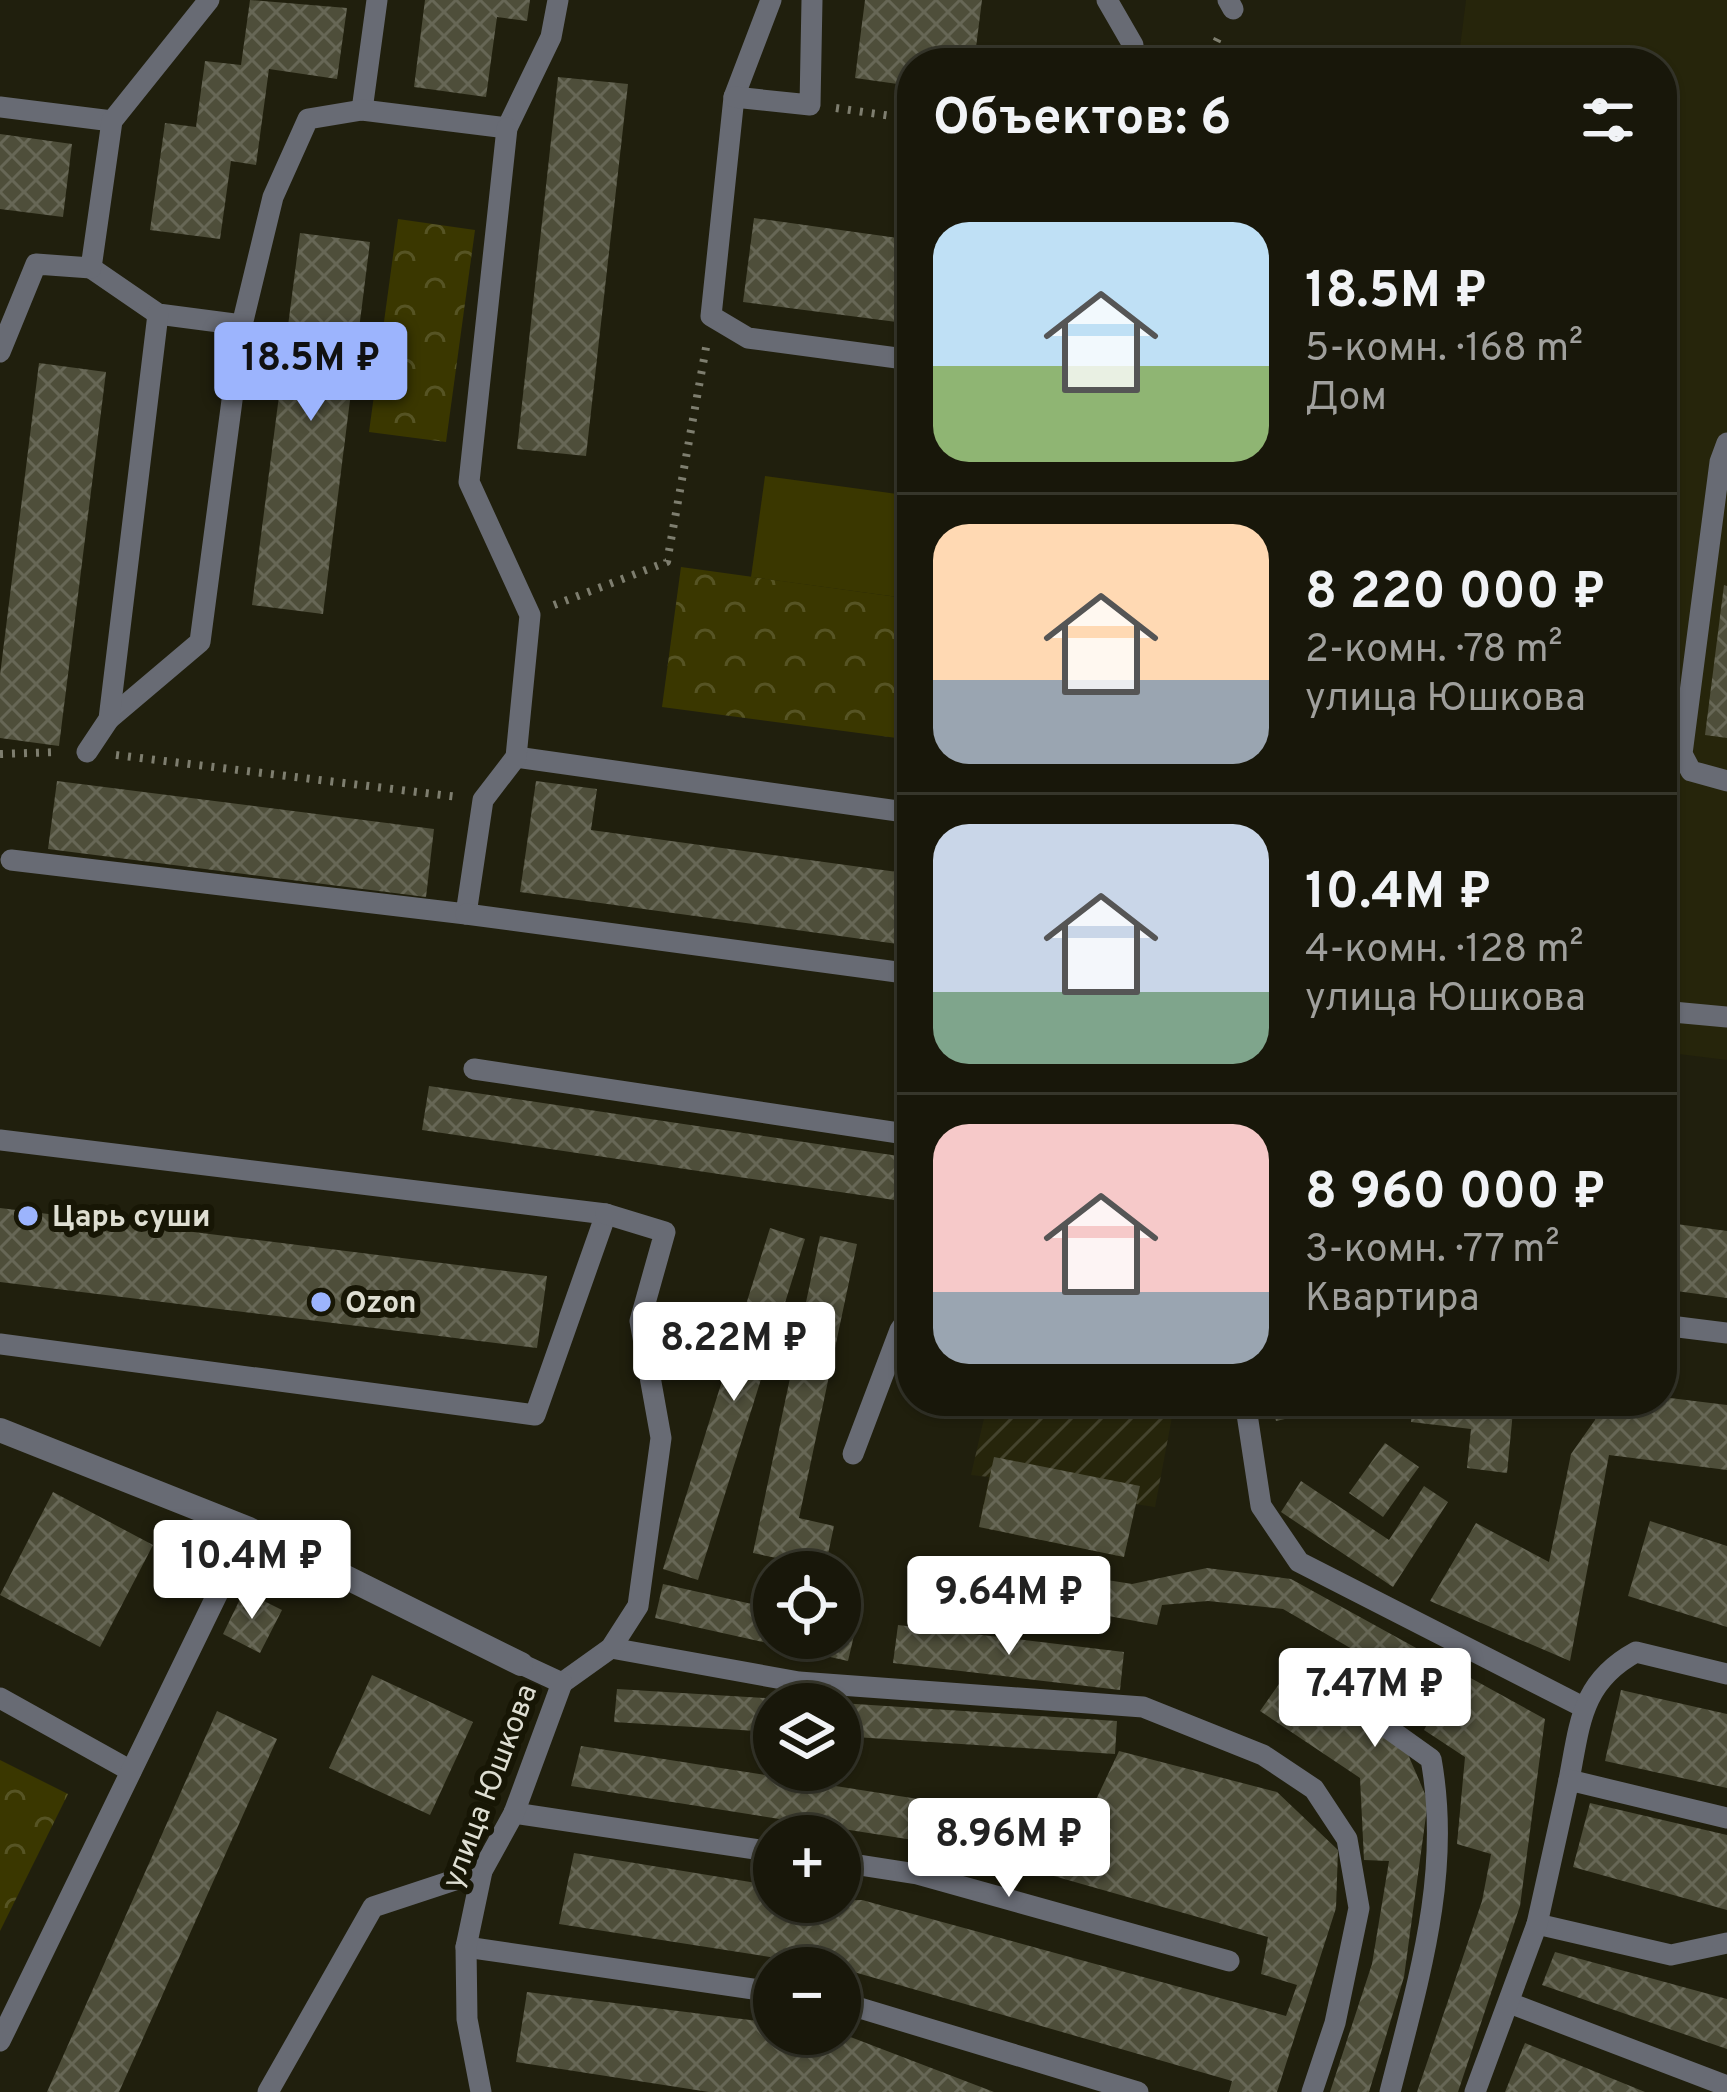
<!DOCTYPE html>
<html lang="ru">
<meta charset="utf-8">
<style>
body{margin:0;font-family:Overpass,sans-serif;background:#252418;color:#f1f3f6;height:100vh;display:flex;flex-direction:column;font-size:45px;white-space:nowrap}
*{box-sizing:border-box;margin:0}
p{font-size:39px;color:#9f9f9c}
.icon{flex:none;width:66px;height:66px;fill:none;stroke:currentColor;stroke-width:2;stroke-linecap:round;stroke-linejoin:round}
.map{position:relative;flex:1;overflow:hidden}
.details{position:absolute;left:897px;top:48px;width:780px;height:1368px;display:flex;flex-direction:column;background:#18170a;border-radius:48px;box-shadow:0 3px 9px #0004,0 0 0 3px #36362b}
.details>*{flex:none}
.tools{position:absolute;left:753px;top:1551px;display:grid;gap:24px}
.tools a{display:grid;place-items:center;width:108px;height:108px;border-radius:50%;background:#18170a;box-shadow:0 3px 9px #0004,0 0 0 3px #36362b;font-size:60px}
.price{position:absolute;translate:-50% -102px;padding:0 27px;border-radius:12px;background:#fff;color:#222;font-size:39px;line-height:78px;filter:drop-shadow(0 3px 6px #0008)}
.price::after{content:'';position:absolute;left:50%;top:72px;width:36px;height:27px;margin-left:-18px;background:inherit;clip-path:polygon(0 0,100% 0,50% 100%)}
.price.current{background:#9cb4fd;color:#111}
ul{padding:0;list-style:none}
li{display:flex;align-items:center;gap:36px;height:300px;padding:0 36px}
li+li{border-top:3px solid #36362b}
li span{display:grid;place-items:center;flex:none;width:336px;height:240px;border-radius:36px;color:#555}
li>.icon{margin-inline-start:auto}
span .icon{width:144px;height:144px;fill:#fffc;stroke-width:1}
li b{font-size:51px}
h2{display:flex;justify-content:space-between;align-items:center;height:144px;padding:0 36px;font-size:51px}
.map>svg:first-child{display:block}
</style>
<div class="map">
<svg width="1727" height="2092" viewBox="0 0 1727 2092">
<defs>
<pattern id="industrial-furrows" width="10" height="10" patternUnits="userSpaceOnUse" patternTransform="scale(3)"><rect width="10" height="10" fill="#26250b"/><path d="M-1 1l2-2M0 10L10 0M9 11l2-2" fill="none" stroke="#45442e"/></pattern>
<pattern id="park-crowns" width="20" height="18" patternUnits="userSpaceOnUse" patternTransform="scale(3)"><rect width="20" height="18" fill="#3a3700"/><path d="M2 6a3 3 0 1 1 6 0M12 15a3 3 0 1 1 6 0" fill="none" stroke="#565424"/></pattern>
<pattern id="building-cross-hatch" width="8" height="8" patternUnits="userSpaceOnUse" patternTransform="scale(3)"><rect width="8" height="8" fill="#4e4e3a"/><path d="M0 0l8 8M0 8l8-8" fill="none" stroke="#676756"/></pattern>
</defs>
<rect width="100%" height="100%" fill="#201f0d"/>
<!-- built -->
<path fill="#26250b" d="M1466,0H1727V1060L1662,1052V63H1458Z"/>
<!-- industrial -->
<path fill="url(#industrial-furrows)" d="M988,1401H1175L1155,1507L1135,1504L1124,1557L979,1527L989,1477L971,1475Z"/>
<!-- park -->
<g fill="url(#park-crowns)">
<path d="M398,219L475,230L446,442L369,432Z"/>
<path d="M681,567L912,599V740L662,707Z"/>
<path d="M0,1760L68,1794L0,1931Z"/>
</g>
<!-- pitch -->
<path fill="#3a3700" d="M765,476L912,496V599L751,577Z"/>
<!-- building -->
<g fill="url(#building-cross-hatch)">
<path d="M250,0L347,8L337,79L269,69L256,165L231,161L220,239L150,230L165,123L196,127L205,61L241,65Z"/>
<path d="M425,0H530L527,21L497,17L486,97L414,87Z"/>
<path d="M865,0H982L974,63H912V86L855,78Z"/>
<path d="M558,77L628,84L586,456L517,449Z"/>
<path d="M0,134L72,144L63,217L0,209Z"/>
<path d="M754,218L912,240V324L743,302Z"/>
<path d="M300,233L370,242L323,614L252,605Z"/>
<path d="M39,363L106,372L59,746L0,738V675Z"/>
<path d="M1724,585L1727,586V738L1705,735Z"/>
<path d="M57,781L434,829L426,897L48,849Z"/>
<path d="M536,781L597,789L591,830L912,874V946L520,892Z"/>
<path d="M429,1086L912,1158V1245L894,1242L901,1201L422,1130Z"/>
<path d="M0,1208L547,1276L537,1348L0,1282Z"/>
<path d="M1662,1222L1727,1231V1298L1662,1289Z"/>
<path d="M770,1228L805,1239L698,1580L663,1569Z"/>
<path d="M820,1236L857,1244L799,1518L834,1526L825,1568L753,1553Z"/>
<path d="M1662,1397L1727,1405V1470L1609,1455L1570,1661L1430,1601L1476,1523L1549,1562L1571,1454L1595,1420L1598,1401Z"/>
<path d="M1271,1401H1323L1325,1410L1276,1421Z"/>
<path d="M1413,1401H1514L1507,1473L1467,1468L1471,1429L1411,1422Z"/>
<path d="M1385,1443L1419,1467L1383,1517L1349,1493Z"/>
<path d="M994,1457L1140,1486L1124,1557L979,1527Z"/>
<path d="M1301,1481L1389,1540L1424,1486L1448,1502L1393,1587L1281,1512Z"/>
<path d="M53,1492L153,1545L100,1647L0,1595Z"/>
<path d="M1650,1521L1727,1546V1627L1628,1596Z"/>
<path d="M984,1560L1132,1584L1207,1568L1291,1579L1545,1719L1520,1906L1458,2092H1417L1482,1901L1491,1854L1457,1844L1465,1757L1424,1730L1440,1700L1283,1609L1208,1601L1162,1605L1157,1625L979,1592Z"/>
<path d="M663,1584L774,1609V1638H840V1624L856,1627L848,1661L655,1618Z"/>
<path d="M244,1591L282,1610L260,1653L223,1634Z"/>
<path d="M898,1625L1124,1652L1120,1690L893,1663Z"/>
<path d="M1286,1674L1407,1752L1428,1801L1404,1977L1369,2092H1330L1372,1964L1389,1861L1364,1860L1360,1778L1260,1711Z"/>
<path d="M372,1675L473,1722L430,1815L329,1768Z"/>
<path d="M617,1689L797,1700V1704H774V1732L614,1722Z"/>
<path d="M1621,1690L1727,1714V1788L1605,1761Z"/>
<path d="M840,1703L1117,1721L1115,1754L840,1736Z"/>
<path d="M217,1711L277,1739L119,2092H47Z"/>
<path d="M581,1746L1084,1825L1119,1751L1277,1792L1338,1850L1336,1908L1277,2092H1229L1232,2081L840,1968L559,1924L574,1853L774,1886V1902L862,1900L1286,2016L1297,1985L1261,1974L1268,1937L945,1845L571,1786Z"/>
<path d="M1590,1803L1727,1835V1910L1573,1867Z"/>
<path d="M1555,1952L1727,1999V2049L1542,1985Z"/>
<path d="M527,1992L774,2023V2034L840,2033L994,2092H709L516,2062Z"/>
<path d="M1525,2043L1645,2092H1505Z"/>
</g>
<g fill="none" stroke-linecap="round" stroke-linejoin="round">
<!-- path -->
<g stroke="#7e7e6f" stroke-width="8" stroke-dasharray="3 9" stroke-linecap="butt">
<path d="M1206,63L1221,32"/>
<path d="M836,108L912,119"/>
<path d="M554,605L667,562L707,342"/>
<path d="M0,754L59,752"/>
<path d="M116,755L458,797"/>
</g>
<!-- service -->
<g stroke="#686b74" stroke-width="21">
<path d="M771,0L734,97L711,316L748,338L912,360"/>
<path d="M1107,0L1133,45"/>
<path d="M1228,0L1233,9"/>
<path d="M734,97L810,105L812,0"/>
<path d="M0,107L112,121"/>
<path d="M362,110L377,0"/>
<path d="M91,268L158,314L242,325L273,197L308,119L362,110L507,128L551,37L558,0"/>
<path d="M0,352L36,264L91,268L112,121L209,0"/>
<path d="M1727,443L1720,462L1682,754L1691,771L1727,781"/>
<path d="M109,719L200,642L242,325"/>
<path d="M87,752L109,719L158,314"/>
<path d="M516,757L912,813"/>
<path d="M11,860L466,914L483,800L516,757L530,615L469,482L507,128"/>
<path d="M466,914L912,974"/>
<path d="M1662,1011L1727,1017"/>
<path d="M474,1069L912,1135"/>
<path d="M0,1140L606,1214L535,1415L0,1344"/>
<path d="M1662,1325L1727,1333"/>
<path d="M1245,1401L1261,1506L1299,1562L1583,1707"/>
<path d="M853,1454L900,1330L912,1313"/>
<path d="M611,1648L799,1682L1143,1707L1263,1755L1314,1789L1347,1839L1359,1908L1335,2023L1312,2092"/>
<path d="M562,1683L611,1648L638,1606L661,1438L640,1321L665,1232L606,1214"/>
<path d="M1326,1684L1431,1759C1452,1874 1418,1981 1390,2092"/>
<path d="M0,1698L131,1771"/>
<path d="M1569,1780C1580,1723 1581,1682 1636,1652L1727,1674"/>
<path d="M514,1813L774,1852"/>
<path d="M840,1862L917,1874L1229,1961"/>
<path d="M1537,1924L1671,1955L1727,1943"/>
<path d="M466,1947L774,1992"/>
<path d="M840,2002L1138,2092"/>
<path d="M1512,2004L1727,2086"/>
<path d="M0,2041L249,1529"/>
<path d="M268,2092L373,1907L482,1871"/>
<path d="M481,2092L467,2019L466,1947L482,1871L514,1813L562,1683L521,1664"/>
<path d="M1475,2092L1537,1924L1569,1780L1727,1818"/>
</g>
<!-- minor -->
<path stroke="#686b74" stroke-width="24" d="M0,1430L249,1529L521,1664"/>
</g>
<!-- markers -->
<g fill="#9cb4fd" stroke="#171605" stroke-width="4.5">
<circle cx="28" cy="1216" r="12"/>
<circle cx="321" cy="1302" r="12"/>
</g>
<g text-anchor="middle" stroke-width="12" stroke-linejoin="round" paint-order="stroke">
<!-- poi labels -->
<g font-size="30" font-weight="bold" fill="#deded2" stroke="#171605" text-anchor="start">
<text x="52" y="1226">Царь суши</text>
<text x="345" y="1312">Ozon</text>
</g>
<!-- street labels -->
<g font-size="30" fill="#deded2" stroke="#171605">
<text transform="translate(489 1786) rotate(-69)" y="10">улица Юшкова</text>
</g>
</g>
</svg>
<div class="tools">
<a><svg class="icon" aria-label="locate" viewBox="0 0 24 24"><circle cx="12" cy="12" r="6"/><path d="M12 2v4M12 18v4M2 12h4M18 12h4"/></svg></a>
<a><svg class="icon" aria-label="layers" viewBox="0 0 24 24"><path d="M12 4l9 5-9 5-9-5zM3 14l9 5 9-5"/></svg></a>
<a>+</a>
<a>−</a>
</div>
<b class="price current" style="left:311px;top:424px">18.5M ₽</b>
<b class="price" style="left:734px;top:1404px">8.22M ₽</b>
<b class="price" style="left:252px;top:1622px">10.4M ₽</b>
<b class="price" style="left:1009px;top:1658px">9.64M ₽</b>
<b class="price" style="left:1375px;top:1750px">7.47M ₽</b>
<b class="price" style="left:1009px;top:1900px">8.96M ₽</b>
<section class="details">
<h2>Объектов: 6<svg class="icon" aria-label="filters" viewBox="0 0 24 24"><path d="M4 7h16M4 17h16"/><circle cx="9" cy="7" r="2"/><circle cx="15" cy="17" r="2"/></svg></h2>
<ul>
<li><span style="background:linear-gradient(#bfe0f5 60%,#8fb573 0)"><svg class="icon" aria-label="home" viewBox="0 0 24 24"><path d="M3 11l9-7 9 7M6 9v11h12V9"/></svg></span><div><b>18.5M ₽</b><p>5-комн. · 168 m²</p><p>Дом</p></div></li>
<li><span style="background:linear-gradient(#ffd9b3 65%,#9aa5b1 0)"><svg class="icon" aria-label="home" viewBox="0 0 24 24"><path d="M3 11l9-7 9 7M6 9v11h12V9"/></svg></span><div><b>8 220 000 ₽</b><p>2-комн. · 78 m²</p><p>улица Юшкова</p></div></li>
<li><span style="background:linear-gradient(#c9d6e8 70%,#7fa58c 0)"><svg class="icon" aria-label="home" viewBox="0 0 24 24"><path d="M3 11l9-7 9 7M6 9v11h12V9"/></svg></span><div><b>10.4M ₽</b><p>4-комн. · 128 m²</p><p>улица Юшкова</p></div></li>
<li><span style="background:linear-gradient(#f6c9c9 70%,#9aa5b1 0)"><svg class="icon" aria-label="home" viewBox="0 0 24 24"><path d="M3 11l9-7 9 7M6 9v11h12V9"/></svg></span><div><b>8 960 000 ₽</b><p>3-комн. · 77 m²</p><p>Квартира</p></div></li>
</ul>
</section>
</div>
